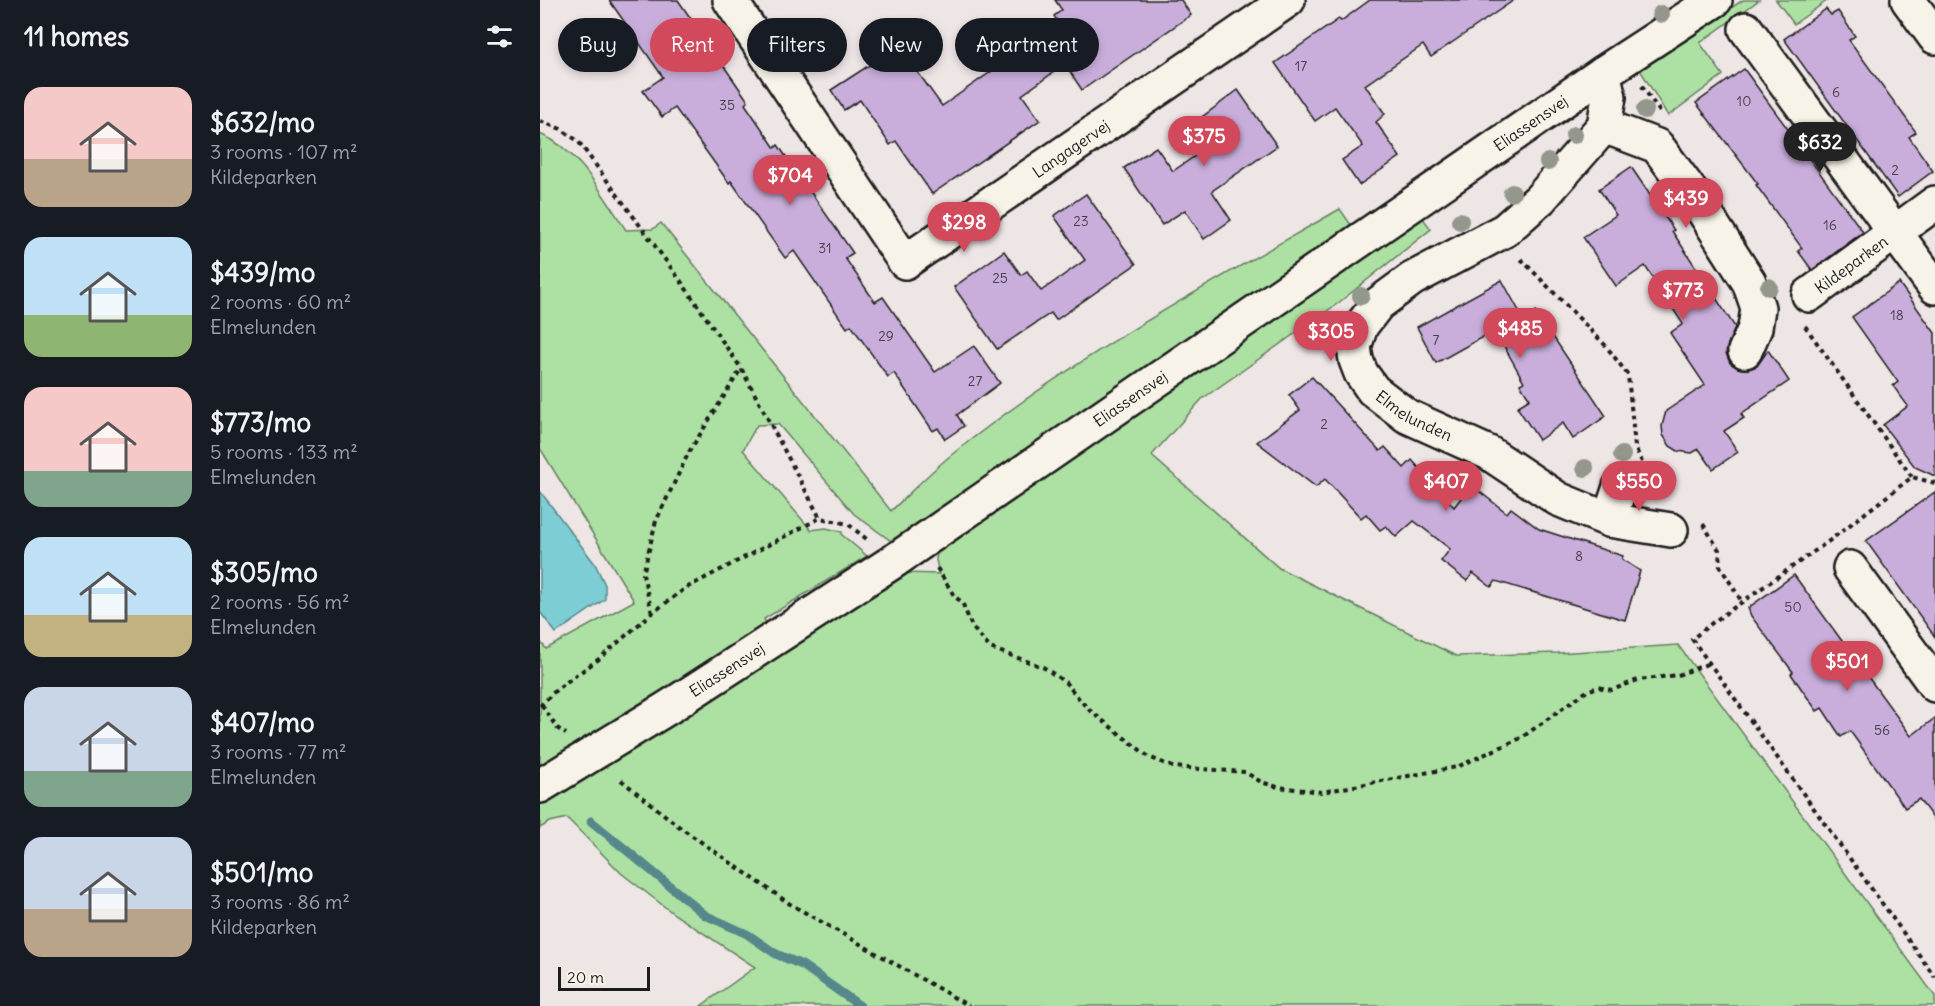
<!DOCTYPE html>
<meta charset="utf-8">
<style>
body{margin:0;font-family:Delius,sans-serif;background:#242831;color:#f1f3f6;height:100vh;display:flex;flex-direction:column;font-size:22px;white-space:nowrap}
*{box-sizing:border-box;margin:0}
p{font-size:20px;color:#9ea1a6}
.icon{flex:none;width:33px;height:33px;fill:none;stroke:currentColor;stroke-width:2;stroke-linecap:round;stroke-linejoin:round}
.map{position:relative;flex:1;overflow:hidden}
.side{display:flex;flex-direction:column;background:#171b24;width:540px}
.side>*{flex:none}
.guide{position:absolute;left:18px;top:18px;width:570px;height:54px;display:flex;gap:12px}
.scale{position:absolute;left:18px;bottom:15px;width:92px;box-sizing:border-box;padding-left:6px;border:3px solid #1c1c1c;border-top:0;font-size:16px;line-height:21px;white-space:nowrap;color:#1c1c1c;-webkit-text-stroke:4px #f7f3e8;paint-order:stroke}
.price{position:absolute;translate:-50% -51px;padding:0 14px;border-radius:21px;background:#d1495b;color:#fff;font-size:20px;line-height:39px;filter:drop-shadow(0 2px 3px #0008)}
.price::after{content:'';position:absolute;left:50%;top:36px;width:18px;height:14px;margin-left:-9px;background:inherit;clip-path:polygon(0 0,100% 0,50% 100%)}
.price.selected{background:#222;color:#fff}
ul{padding:0;list-style:none}
li{display:flex;align-items:center;gap:18px;height:150px;padding:0 24px}
li span{display:grid;place-items:center;flex:none;width:168px;height:120px;border-radius:18px;color:#555}
li>.icon{margin-inline-start:auto}
span .icon{width:72px;height:72px;fill:#fffc;stroke-width:1}
li b{font-size:26px}
h2{display:flex;justify-content:space-between;align-items:center;height:72px;padding:0 24px;font-size:26px}
.chip{padding:0 21px;border-radius:27px;background:#171b24;box-shadow:0 3px 9px #0003;font-size:21px;line-height:54px}
.chip.selected{background:#d1495b;color:#fff}
main{display:flex;flex:1;min-height:0}
.map>svg:first-child{display:block}
</style>
<main>
<section class="side">
<h2>11 homes<svg class="icon" aria-label="filters" viewBox="0 0 24 24"><path d="M4 7h16M4 17h16"/><circle cx="9" cy="7" r="2"/><circle cx="15" cy="17" r="2"/></svg></h2>
<ul>
<li><span style="background:linear-gradient(#f6c9c9 60%,#b9a48a 0)"><svg class="icon" aria-label="home" viewBox="0 0 24 24"><path d="M3 11l9-7 9 7M6 9v11h12V9"/></svg></span><div><b>$632/mo</b><p>3 rooms · 107 m²</p><p>Kildeparken</p></div></li>
<li><span style="background:linear-gradient(#bfe0f5 65%,#8fb573 0)"><svg class="icon" aria-label="home" viewBox="0 0 24 24"><path d="M3 11l9-7 9 7M6 9v11h12V9"/></svg></span><div><b>$439/mo</b><p>2 rooms · 60 m²</p><p>Elmelunden</p></div></li>
<li><span style="background:linear-gradient(#f6c9c9 70%,#7fa58c 0)"><svg class="icon" aria-label="home" viewBox="0 0 24 24"><path d="M3 11l9-7 9 7M6 9v11h12V9"/></svg></span><div><b>$773/mo</b><p>5 rooms · 133 m²</p><p>Elmelunden</p></div></li>
<li><span style="background:linear-gradient(#bfe0f5 65%,#c2b280 0)"><svg class="icon" aria-label="home" viewBox="0 0 24 24"><path d="M3 11l9-7 9 7M6 9v11h12V9"/></svg></span><div><b>$305/mo</b><p>2 rooms · 56 m²</p><p>Elmelunden</p></div></li>
<li><span style="background:linear-gradient(#c9d6e8 70%,#7fa58c 0)"><svg class="icon" aria-label="home" viewBox="0 0 24 24"><path d="M3 11l9-7 9 7M6 9v11h12V9"/></svg></span><div><b>$407/mo</b><p>3 rooms · 77 m²</p><p>Elmelunden</p></div></li>
<li><span style="background:linear-gradient(#c9d6e8 60%,#b9a48a 0)"><svg class="icon" aria-label="home" viewBox="0 0 24 24"><path d="M3 11l9-7 9 7M6 9v11h12V9"/></svg></span><div><b>$501/mo</b><p>3 rooms · 86 m²</p><p>Kildeparken</p></div></li>
</ul>
</section>
<div class="map">
<svg width="1395" height="1006" viewBox="0 0 1395 1006">
<rect width="100%" height="100%" fill="#eee5e5"/>
<filter id="ink" filterUnits="userSpaceOnUse"><feTurbulence type="fractalNoise" baseFrequency=".0167" numOctaves="2"/><feDisplacementMap in="SourceGraphic" scale="12" xChannelSelector="R" yChannelSelector="G"/><feConvolveMatrix kernelMatrix="1 2 1 2 8 2 1 2 1" color-interpolation-filters="sRGB"/></filter>
<g filter="url(#ink)">
<!-- green -->
<g fill="#ade1a3" stroke="#647e60" stroke-width="1.5">
<path d="M1203,0H1219L1160,43L1183,75L1128,116L1099,68Z"/>
<path d="M1236,0H1288L1254,24Z"/>
<path d="M0,134C40,150 63,196 86,230L113,229L121,223L351,511C372,491 392,470 415,452C533,358 669,284 800,209L811,225L544,409L354,543L314,514L238,424L217,425L203,450L271,530L286,528L302,532V535L327,556L224,619L241,651L363,573L399,574L396,560L397,551L879,213L891,229L797,304L662,399L612,455L613,457L739,568L916,656L1018,653L1138,645L1395,996V1006H161L215,967L134,914L81,873L27,818L10,822L0,828V803L42,776L0,769V641L6,649L94,601L0,448Z"/>
</g>
<!-- water -->
<path fill="#7cced4" stroke="#56878a" stroke-width="1.5" d="M0,491L55,564L65,585V599L16,633L0,612Z"/>
<g fill="none" stroke-linecap="round" stroke-linejoin="round">
<!-- stream -->
<path stroke="#56878a" stroke-width="9" d="M51,821L165,915L207,934L236,954L262,965L320,1006"/>
</g>
<!-- building -->
<g fill="#c9aedb" stroke="#1c1c1c" stroke-width="1.5">
<path d="M69,0H138L208,101L205,104L235,148L238,145L313,253L305,258L335,302L343,297L395,372L434,346L460,383L417,415L424,426L405,439L398,428L393,431L354,373L348,377L311,325L307,328L254,251L245,258L191,181L189,183L135,108L122,117L103,91L123,77Z"/>
<path d="M515,0H641L651,15L542,90L525,64L482,95L500,120L392,194L356,141L350,145L320,100L304,110L291,90L359,46L402,106L519,24L514,16L522,10Z"/>
<path d="M830,0H974L891,57L883,45L825,85L845,114L836,122L860,157L819,185L802,160L823,146L795,107L775,121L735,63L799,19L801,21Z"/>
<path d="M1286,9L1291,15L1298,11L1315,36L1309,40L1376,132L1369,137L1393,171L1358,197L1244,39Z"/>
<path d="M1204,69L1323,232L1272,270L1258,251L1262,248L1216,185L1218,184L1156,103Z"/>
<path d="M698,90L737,146L672,191L691,220L664,239L645,210L622,225L584,168L616,147L633,171L674,143L658,120Z"/>
<path d="M1091,167L1134,230L1132,231L1195,327L1188,344L1186,353L1190,363L1198,368L1208,369L1217,366L1228,350L1249,381L1201,414L1204,418L1184,431L1198,452L1173,469L1159,449L1152,453L1138,451L1130,446L1123,435L1122,426L1126,411L1165,385L1130,333L1143,324L1105,266L1076,286L1043,237L1076,215L1059,189Z"/>
<path d="M546,194L596,264L516,320L511,313L457,349L414,287L464,251L481,275L487,271L501,291L545,260L514,216Z"/>
<path d="M962,280L984,320L996,311L1066,416L1033,439L1023,423L999,440L977,407L990,399L980,384L984,382L955,330L896,363L877,327Z"/>
<path d="M1359,283L1395,333V476L1375,467L1343,425L1368,406L1353,386L1358,382L1312,317Z"/>
<path d="M772,377L840,451L845,447L864,468L872,460L914,507L931,485L967,513L971,508L999,529L1083,556L1082,559L1100,571L1085,620L956,581L951,587L933,573L927,581L901,561L910,549L874,521L856,537L846,526L840,530L826,514L821,518L785,479L776,487L717,442L760,410L749,395Z"/>
<path d="M1395,492V637L1326,541Z"/>
<path d="M1254,575L1371,736L1395,718V821L1379,799L1365,808L1310,731L1301,737L1282,708L1277,711L1251,674L1253,672L1211,616L1208,608Z"/>
</g>
<g fill="none" stroke-linecap="round" stroke-linejoin="round">
<defs>
<g id="street">
<path id="s1" d="M190,0L365,262L748,0"/>
<path d="M1368,0L1395,37"/>
<path d="M1206,29L1395,287"/>
<path id="s2" d="M1063,73L1069,97L1064,126L1000,199L965,230L872,279L838,304L821,326L814,347L816,360L821,373L833,390L867,416L949,453L1018,499L1069,520L1131,530"/>
<path d="M1064,126L1117,146L1154,196L1209,282L1218,308L1215,328L1205,351"/>
<path id="s3" d="M1269,295L1395,203"/>
<path d="M1069,520L1080,487"/>
<path d="M1310,568L1395,685"/>
<path id="s4" d="M0,786L129,707L354,561L1063,73L1175,0"/>
</g>
</defs>
<!-- street casing -->
<use href="#street" stroke="#1c1c1c" stroke-width="38"/>
<!-- path -->
<g stroke="#1c1c1c" stroke-width="4" stroke-dasharray="4.5 4.5" stroke-linecap="butt">
<path d="M1102,86L1120,112"/>
<path d="M0,121L21,129L38,141L140,280L201,368L280,518"/>
<path d="M981,259L1066,346L1088,375L1095,447L1102,462"/>
<path d="M1265,326L1372,477"/>
<path d="M1111,479L1129,497"/>
<path d="M1395,483L1372,477L1289,541L1172,623L1152,639L1395,977"/>
<path d="M1163,524L1179,550L1180,566L1202,602"/>
<path d="M397,568L415,597L422,602L432,627L450,648L503,667L525,682L548,709L609,757L633,767L705,772L721,782L738,787L782,792L917,767L981,738L1047,691L1058,687L1072,690L1098,680L1138,675L1170,663"/>
<path d="M112,613L103,574L116,521L149,452L201,369"/>
<path d="M2,705L17,728L26,734"/>
<path d="M0,706L18,688L59,659L112,613L146,588L280,518L308,524L329,541"/>
<path d="M81,780L141,828L250,904L429,1006"/>
</g>
<!-- street -->
<use href="#street" stroke="#f7f3e8" stroke-width="33"/>
</g>
<!-- trees -->
<g fill="#93978c">
<circle cx="1121" cy="14" r="9"/>
<circle cx="1105" cy="110" r="9"/>
<circle cx="1034" cy="135" r="9"/>
<circle cx="1008" cy="162" r="9"/>
<circle cx="972" cy="193" r="9"/>
<circle cx="920" cy="221" r="9"/>
<circle cx="1229" cy="287" r="9"/>
<circle cx="821" cy="296" r="9"/>
<circle cx="1082" cy="455" r="9"/>
<circle cx="1045" cy="468" r="9"/>
</g>
</g>
<g text-anchor="middle" stroke-width="5" stroke-linejoin="round" paint-order="stroke">
<!-- number labels -->
<g font-size="14" fill="#47404c">
<text x="761" y="71">17</text>
<text x="1296" y="97">6</text>
<text x="1204" y="106">10</text>
<text x="187" y="110">35</text>
<text x="1355" y="175">2</text>
<text x="541" y="226">23</text>
<text x="1290" y="230">16</text>
<text x="285" y="253">31</text>
<text x="460" y="283">25</text>
<text x="1357" y="320">18</text>
<text x="346" y="341">29</text>
<text x="896" y="345">7</text>
<text x="435" y="386">27</text>
<text x="784" y="429">2</text>
<text x="1039" y="561">8</text>
<text x="1253" y="612">50</text>
<text x="1342" y="735">56</text>
</g>
<!-- street labels -->
<g font-size="16" fill="#1c1c1c" stroke="#f7f3e8">
<text dy="6" stroke="none"><textPath href="#s4" startOffset="1192">Eliassensvej</textPath></text>
<text dy="6" stroke="none"><textPath href="#s1" startOffset="516">Langagervej</textPath></text>
<text dy="6" stroke="none"><textPath href="#s3" startOffset="52">Kildeparken</textPath></text>
<text dy="6" stroke="none"><textPath href="#s4" startOffset="706">Eliassensvej</textPath></text>
<text dy="6" stroke="none"><textPath href="#s2" startOffset="492">Elmelunden</textPath></text>
<text dy="6" stroke="none"><textPath href="#s4" startOffset="220">Eliassensvej</textPath></text>
</g>
</g>
</svg>
<div class="scale">20 m</div>
<b class="price" style="left:664px;top:167px">$375</b>
<b class="price selected" style="left:1280px;top:173px">$632</b>
<b class="price" style="left:250px;top:206px">$704</b>
<b class="price" style="left:1146px;top:229px">$439</b>
<b class="price" style="left:424px;top:253px">$298</b>
<b class="price" style="left:1143px;top:321px">$773</b>
<b class="price" style="left:980px;top:359px">$485</b>
<b class="price" style="left:791px;top:362px">$305</b>
<b class="price" style="left:906px;top:512px">$407</b>
<b class="price" style="left:1099px;top:512px">$550</b>
<b class="price" style="left:1307px;top:692px">$501</b>
<div class="guide">
<a class="chip">Buy</a>
<a class="chip selected">Rent</a>
<a class="chip">Filters</a>
<a class="chip">New</a>
<a class="chip">Apartment</a>
</div>
</div>
</main>
